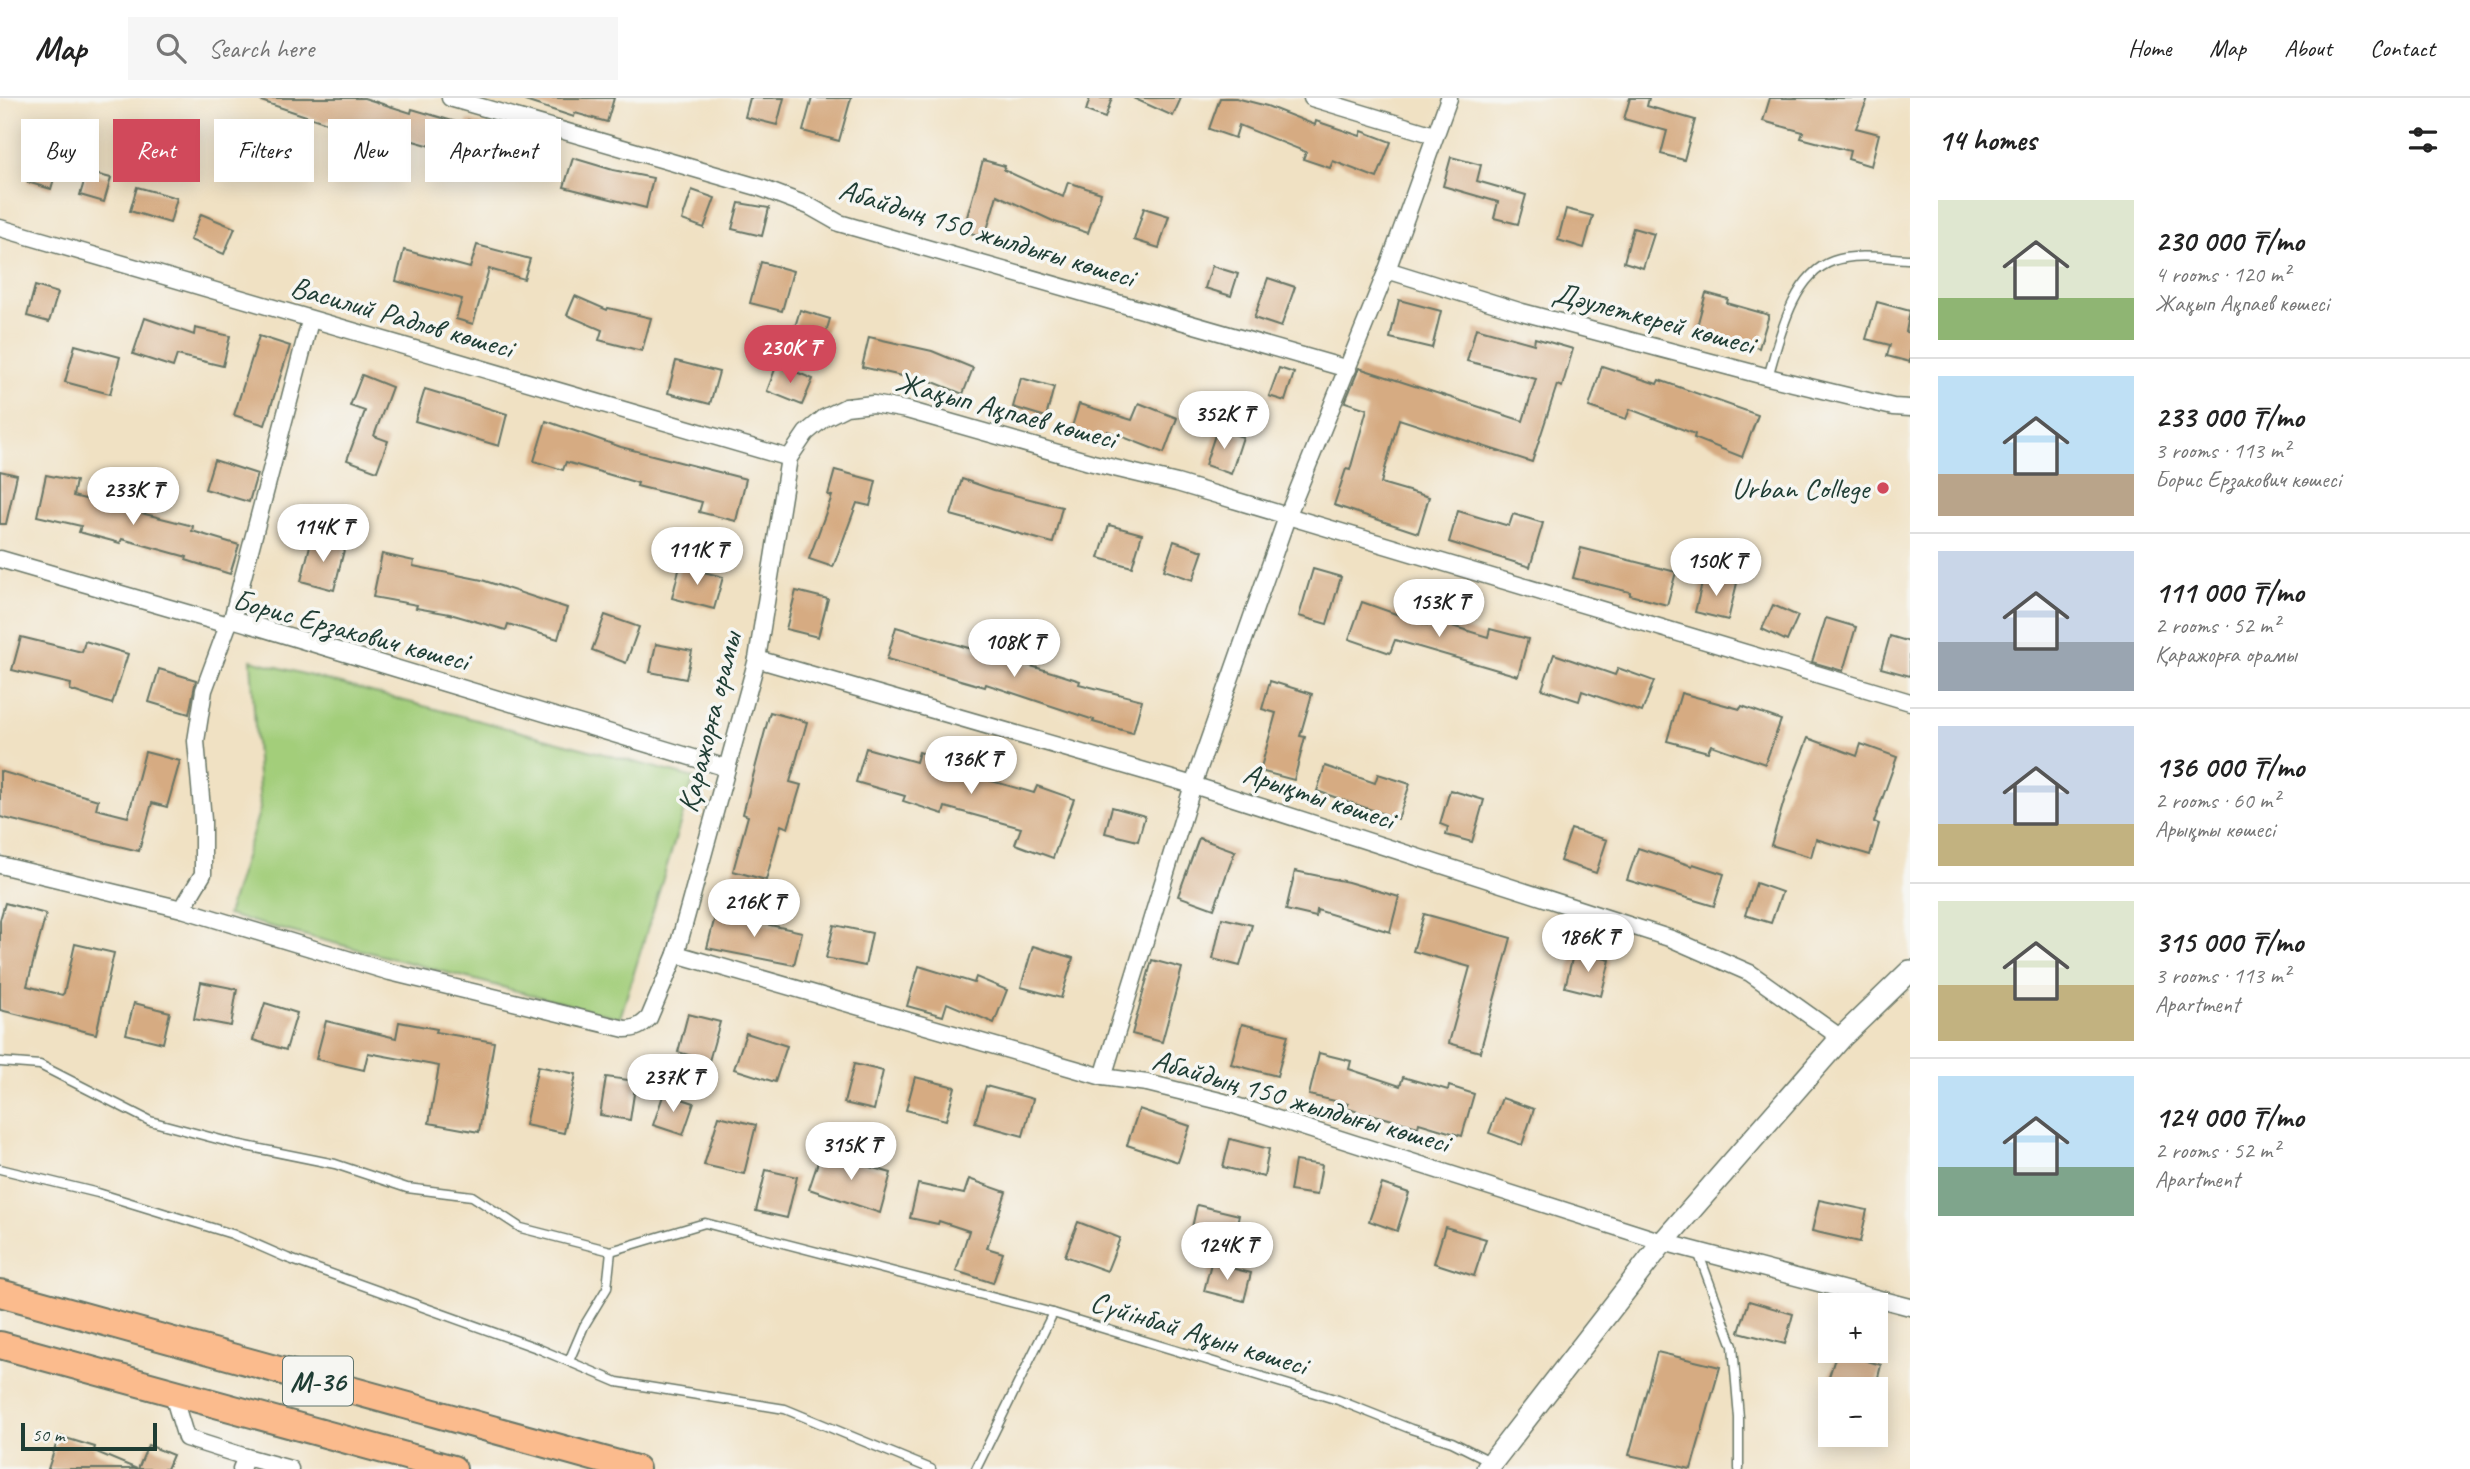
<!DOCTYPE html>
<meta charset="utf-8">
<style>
body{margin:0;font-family:Caveat,sans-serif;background:#f6f6f6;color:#222;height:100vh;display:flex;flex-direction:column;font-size:26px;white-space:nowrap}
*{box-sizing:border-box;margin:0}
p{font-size:23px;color:#767676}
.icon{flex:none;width:38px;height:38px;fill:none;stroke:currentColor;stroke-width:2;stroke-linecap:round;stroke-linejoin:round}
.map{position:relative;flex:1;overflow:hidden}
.details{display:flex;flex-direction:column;background:#fff;width:560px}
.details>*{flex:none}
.top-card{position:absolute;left:21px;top:21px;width:665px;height:63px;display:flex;gap:14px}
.buttons{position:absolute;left:1818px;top:1195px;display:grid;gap:14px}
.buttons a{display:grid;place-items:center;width:70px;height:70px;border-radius:0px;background:#fff;box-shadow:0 4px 18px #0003;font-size:35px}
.scale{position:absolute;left:21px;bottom:18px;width:136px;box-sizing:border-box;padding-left:7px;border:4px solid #1f3d34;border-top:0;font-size:19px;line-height:24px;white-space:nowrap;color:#1f3d34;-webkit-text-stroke:5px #f6f6f2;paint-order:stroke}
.price{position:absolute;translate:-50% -60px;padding:0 16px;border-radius:24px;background:#fff;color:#222;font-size:23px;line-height:46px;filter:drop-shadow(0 2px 4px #0008)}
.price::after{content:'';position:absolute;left:50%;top:42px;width:21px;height:16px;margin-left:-10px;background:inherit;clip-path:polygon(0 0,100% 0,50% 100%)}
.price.on{background:#d1495b;color:#fff}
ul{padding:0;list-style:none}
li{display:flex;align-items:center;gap:21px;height:175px;padding:0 28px}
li+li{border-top:2px solid #e0e0e0}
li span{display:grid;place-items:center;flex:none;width:196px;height:140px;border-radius:0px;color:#555}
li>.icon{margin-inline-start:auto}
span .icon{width:84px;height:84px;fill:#fffc;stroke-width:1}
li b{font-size:30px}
h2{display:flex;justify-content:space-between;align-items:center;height:84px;padding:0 28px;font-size:30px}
.tag{padding:0 24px;border-radius:0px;background:#fff;box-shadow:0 4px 18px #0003;font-size:24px;line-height:63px}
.tag.on{background:#d1495b;color:#fff}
header{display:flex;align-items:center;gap:42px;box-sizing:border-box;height:98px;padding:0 35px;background:#fff;border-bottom:2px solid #e0e0e0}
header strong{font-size:33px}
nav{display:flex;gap:38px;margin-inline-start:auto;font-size:24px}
.search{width:490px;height:63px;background:#f6f6f6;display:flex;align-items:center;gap:18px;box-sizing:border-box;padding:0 24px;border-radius:0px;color:#767676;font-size:26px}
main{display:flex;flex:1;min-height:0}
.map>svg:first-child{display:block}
</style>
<header>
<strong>Map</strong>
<div class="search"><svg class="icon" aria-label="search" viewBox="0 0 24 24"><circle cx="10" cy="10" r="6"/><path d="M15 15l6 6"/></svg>Search here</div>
<nav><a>Home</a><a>Map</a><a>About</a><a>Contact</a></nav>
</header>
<main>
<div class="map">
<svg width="1910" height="1371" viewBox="0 0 1910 1371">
<rect width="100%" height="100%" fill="#f6f6f2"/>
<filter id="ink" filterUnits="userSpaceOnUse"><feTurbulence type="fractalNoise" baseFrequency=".0143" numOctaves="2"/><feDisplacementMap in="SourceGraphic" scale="14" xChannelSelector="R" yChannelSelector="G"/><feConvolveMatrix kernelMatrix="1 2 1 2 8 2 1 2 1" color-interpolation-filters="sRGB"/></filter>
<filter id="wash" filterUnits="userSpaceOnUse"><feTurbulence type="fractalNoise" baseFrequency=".00686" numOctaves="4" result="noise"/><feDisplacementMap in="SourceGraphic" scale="28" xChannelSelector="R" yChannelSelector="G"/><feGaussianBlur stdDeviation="1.57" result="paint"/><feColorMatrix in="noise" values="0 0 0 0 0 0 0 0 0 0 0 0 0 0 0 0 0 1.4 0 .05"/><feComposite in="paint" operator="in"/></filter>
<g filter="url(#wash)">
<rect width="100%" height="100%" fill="#f0e1c3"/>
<!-- green -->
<path fill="#a3ce7a" stroke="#618657" stroke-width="2" d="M251,562L694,680L620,920L227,817L260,711Z"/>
<g id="blocks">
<!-- building -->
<g fill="#d6ab82">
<path d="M261,0H364L411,15L412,11L466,27L468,22L513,37L514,34L536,41L527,69L490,58L484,76L453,65L456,55L378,33L377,38L328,22L327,25L261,3Z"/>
<path d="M525,0H614L607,24L575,15L574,19L525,3Z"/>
<path d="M750,0H784L777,27L745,19Z"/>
<path d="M812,0H851L839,43L803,33Z"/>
<path d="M1090,0H1112L1105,20L1086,13Z"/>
<path d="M1133,0H1181L1173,18Z"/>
<path d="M1220,0H1236L1267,8L1315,27L1316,23L1360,38L1362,33L1391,44L1377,80L1333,63L1330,70L1303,61L1306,54L1239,27L1235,40L1209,31Z"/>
<path d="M1630,0H1649L1647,8L1695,22L1684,62L1661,56L1667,33L1624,21Z"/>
<path d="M1770,0H1868L1856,30L1879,36L1871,68L1848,61L1850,53L1801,40L1803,34L1763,23Z"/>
<path d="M1451,59L1481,67L1477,83L1526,97L1518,126L1494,120L1498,104L1443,88Z"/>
<path d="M34,60L58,67L51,91L27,84Z"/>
<path d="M573,60L613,72L653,80L646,110L564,89Z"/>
<path d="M983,62L1005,68L1004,72L1063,99L1068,84L1101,95L1088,135L1055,124L997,97L985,139L963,133Z"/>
<path d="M87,74L111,80L104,104L80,97Z"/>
<path d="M137,89L177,100L170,125L130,113Z"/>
<path d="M692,92L715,100L704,130L682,122Z"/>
<path d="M739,105L769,110L762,138L732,131Z"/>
<path d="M1144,110L1169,118L1159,150L1134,142Z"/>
<path d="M1566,111L1593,118L1584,150L1558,142Z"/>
<path d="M201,116L235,130L224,156L190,142Z"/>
<path d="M1633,130L1654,136L1643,170L1624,164Z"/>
<path d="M477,147L530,161L524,181L489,171L473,226L456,221L462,201L396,183L404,152L470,170Z"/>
<path d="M761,164L793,173L782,213L750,205Z"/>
<path d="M1212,168L1238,176L1231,198L1205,190Z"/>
<path d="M1268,180L1295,189L1281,229L1254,220Z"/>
<path d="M35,188L58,195L49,224L27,218Z"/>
<path d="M1706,195L1728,201L1727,205L1769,217L1759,250L1696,232Z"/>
<path d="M575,198L607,212L608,210L651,220L642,253L599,242L602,232L567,217Z"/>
<path d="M1399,202L1441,213L1432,250L1390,240Z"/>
<path d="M1877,204L1910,213L1906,234L1910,235V264L1887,258L1890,247L1866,241Z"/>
<path d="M800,212L830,221L821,251L791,242Z"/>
<path d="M145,220L194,237L195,230L230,238L223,268L177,257L173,269L133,256Z"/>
<path d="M1476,230L1534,246L1535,240L1573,251L1562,289L1557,287L1532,364L1399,321L1381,385L1429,399L1418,435L1334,407L1346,371L1350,372L1367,311L1345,304L1359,270L1523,323L1536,281L1467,263Z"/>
<path d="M259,238L290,248L265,327L234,317Z"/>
<path d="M869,239L932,253L973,270L963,296L916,277L915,281L862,269Z"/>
<path d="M75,247L120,259L110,296L65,284Z"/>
<path d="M676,263L719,274L710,306L668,295Z"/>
<path d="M777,266L813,281L802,307L767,293Z"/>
<path d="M1602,268L1657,286L1659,282L1758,317L1742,359L1694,340L1695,336L1630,311L1626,321L1589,309Z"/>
<path d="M1279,270L1294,275L1285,303L1269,298Z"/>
<path d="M362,277L392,289L374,338L388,343L377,373L347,362L365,313L350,308Z"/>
<path d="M1021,280L1054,289L1046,319L1013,309Z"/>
<path d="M425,291L507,316L499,348L415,323Z"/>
<path d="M1139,305L1177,320L1164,355L1108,333L1104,346L1070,335L1079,306L1132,322Z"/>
<path d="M546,323L621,349L746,381L736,423L699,414L702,404L637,388L638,385L566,364L563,372L534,363Z"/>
<path d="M1217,331L1243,339L1231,376L1205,367Z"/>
<path d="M214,362L257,376L249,404L205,391Z"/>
<path d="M835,372L876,383L870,408L857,405L833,469L809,461L832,398L828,397Z"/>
<path d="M0,373L17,377L6,426H0Z"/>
<path d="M46,377L76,383L73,398L193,428L192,433L239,447L230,476L186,462L187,459L122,441L120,445L79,434L81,428L37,418Z"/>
<path d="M962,381L994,392L1062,409L1053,445L951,417Z"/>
<path d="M1458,413L1509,428L1513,416L1543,425L1530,469L1449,444Z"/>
<path d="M1109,427L1142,436L1132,469L1099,460Z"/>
<path d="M312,440L345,448L334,492L301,483Z"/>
<path d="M1174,443L1203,453L1193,482L1164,472Z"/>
<path d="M1581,450L1676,474L1667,507L1630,497V494L1573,480Z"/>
<path d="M382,456L414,463L413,468L482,482L567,510L558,541L508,526L506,532L450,516L416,510L417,507L373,499Z"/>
<path d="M680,468L723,479L714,511L672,500Z"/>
<path d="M1313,471L1341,479L1327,526L1299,518Z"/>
<path d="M1704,477L1737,485L1728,522L1695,514Z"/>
<path d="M796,493L828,501L818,539L786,531Z"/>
<path d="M1362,504L1427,527L1429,521L1488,539L1490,531L1528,541L1518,578L1395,542L1390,555L1349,541Z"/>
<path d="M1773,507L1798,518L1787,543L1762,531Z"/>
<path d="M605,517L639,529L626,565L592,552Z"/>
<path d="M1826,520L1856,529L1843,573L1812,564Z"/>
<path d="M896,529L1055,575L1080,583L1079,586L1142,602L1133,635L1093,624L1094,622L986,586L985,589L887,561Z"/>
<path d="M1890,538L1910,544V578L1881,570Z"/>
<path d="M21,539L82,554L85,543L128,556L112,606L70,592L71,586L12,572Z"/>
<path d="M656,546L692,553L686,581L650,574Z"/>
<path d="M1554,556L1615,577L1618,570L1654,583L1642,614L1582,593L1579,603L1542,591Z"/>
<path d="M159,571L196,582L189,616L149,604Z"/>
<path d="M1270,583L1312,596L1300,638L1305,639L1294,682L1260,673L1276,615L1262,611Z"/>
<path d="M1681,595L1740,611L1742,608L1781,622L1765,666L1711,647L1708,654L1667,643Z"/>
<path d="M770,614L807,624L790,684L801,687L788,730L781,727L766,782L733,773L748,718L743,716Z"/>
<path d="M1808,640L1857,658L1861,646L1897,659L1874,724L1879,726L1870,757L1816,741L1811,759L1771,747L1784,703Z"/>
<path d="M866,650L916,664L919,654L959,667L957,673L1034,695L1037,688L1074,701L1053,760L1015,746L1021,730L945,709L943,716L903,703L905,698L856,684Z"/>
<path d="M145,654L180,663L167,709L152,705L139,753L0,719V673L98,702L96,711L128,719Z"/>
<path d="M1325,668L1375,685L1378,676L1410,686L1398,721L1317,693Z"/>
<path d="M1450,692L1484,702L1472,744L1446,737L1448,729L1440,726Z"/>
<path d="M1112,709L1145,718L1138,743L1105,735Z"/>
<path d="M1571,731L1607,742L1596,775L1560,763Z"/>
<path d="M1199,740L1235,753L1214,811L1178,798Z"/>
<path d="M1638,750L1692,768L1693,766L1724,776L1714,808L1627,782Z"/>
<path d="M1295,773L1348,784L1399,799L1390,834L1317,812L1316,819L1286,812Z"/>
<path d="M1756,785L1782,794L1771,825L1745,817Z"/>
<path d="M5,805L46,816L27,888L62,897L64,895L75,846L114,855L96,936L0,912V822Z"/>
<path d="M716,815L802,834L794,867L707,850Z"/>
<path d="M1424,816L1511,840L1480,954L1449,945L1470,869L1413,853Z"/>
<path d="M1222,820L1252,827L1240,868L1213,861Z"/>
<path d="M834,827L872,835L865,868L826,860Z"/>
<path d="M1033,848L1073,860L1061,900L1021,889Z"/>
<path d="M1574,853L1610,862L1601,898L1565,889Z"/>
<path d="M1152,862L1182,870L1162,944L1132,936Z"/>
<path d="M919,868L974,885L976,879L1007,892L994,925L947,905L943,918L907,908Z"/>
<path d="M201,884L237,891L231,928L194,921Z"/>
<path d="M134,905L170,914L163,945L126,936Z"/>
<path d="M265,905L297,915L286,952L253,942Z"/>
<path d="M688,916L720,924L709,963L678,954Z"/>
<path d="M326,923L396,940L399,924L437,931L436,934L494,944L479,1034L429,1025L439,968L368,955L364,972L316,961Z"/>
<path d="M1242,926L1288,937L1277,978L1231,966Z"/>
<path d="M746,935L787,948L775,984L734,971Z"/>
<path d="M1319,955L1351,963L1349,971L1400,988L1403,979L1448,992L1449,988L1474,996L1462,1038L1419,1025L1418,1029L1371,1016L1370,1018L1346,1010L1348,1006L1309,997Z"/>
<path d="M854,966L883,973L874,1012L844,1005Z"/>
<path d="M538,968L576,976L564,1035L525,1027Z"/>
<path d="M606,979L636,983L630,1022L600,1017Z"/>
<path d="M915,979L955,989L946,1022L906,1012Z"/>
<path d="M986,988L1033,1001L1023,1038L975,1025Z"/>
<path d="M664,995L694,1005L683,1037L653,1027Z"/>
<path d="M1502,1000L1534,1011L1522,1047L1489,1035Z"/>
<path d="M1139,1011L1190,1028L1178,1064L1127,1047Z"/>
<path d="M719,1018L756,1027L744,1076L704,1067Z"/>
<path d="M1230,1041L1269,1051L1264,1079L1223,1069Z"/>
<path d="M821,1055L891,1075L880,1115L809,1091Z"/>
<path d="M1295,1063L1322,1067L1317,1097L1290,1093Z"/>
<path d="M766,1072L797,1079L787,1120L756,1113Z"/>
<path d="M969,1081L1006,1094L987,1150L1003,1155L993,1185L956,1173L969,1133L939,1123L938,1126L910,1120L918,1086L964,1096Z"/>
<path d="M1382,1086L1409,1095L1397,1133L1369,1123Z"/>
<path d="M1819,1102L1867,1112L1860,1144L1812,1133Z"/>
<path d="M1197,1107L1239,1117L1233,1143L1191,1134Z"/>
<path d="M1078,1124L1120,1140L1107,1173L1065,1158Z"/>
<path d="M1445,1129L1486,1141L1474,1178L1434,1165Z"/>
<path d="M1211,1165L1251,1175L1244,1203L1204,1193Z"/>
<path d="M1749,1203L1793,1216L1785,1246L1739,1234Z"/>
<path d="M1657,1254L1720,1269L1691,1371L1629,1357Z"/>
<path d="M1837,1254L1881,1267L1875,1292H1852L1827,1285Z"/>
<path d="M59,1338L95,1349L94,1353L137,1371H48Z"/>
<path d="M148,1347L173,1357L167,1371H138Z"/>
</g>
</g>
</g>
<g filter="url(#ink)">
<use href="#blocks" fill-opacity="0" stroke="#687666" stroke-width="2"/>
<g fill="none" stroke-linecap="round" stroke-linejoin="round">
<defs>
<g id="service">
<path d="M1768,279C1779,242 1792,177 1833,163C1856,155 1886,160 1910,161"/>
<path d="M0,964L40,967L150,1023L236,1046L335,1066L407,1090L472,1098L521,1130L611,1153L705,1125L1053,1215"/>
<path d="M0,1071L98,1095L232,1136L287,1160L537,1250L617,1284L785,1311L931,1371"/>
<path d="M1698,1154L1733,1248L1739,1320V1371"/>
<path d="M569,1263L584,1228L607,1190L611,1153"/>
<path d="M976,1371L1053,1215L1338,1302L1411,1331L1452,1344L1490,1363"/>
</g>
<g id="minor">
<path d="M450,0L761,90L809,108L839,125L1348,271"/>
<path d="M1312,0L1434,37"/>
<path d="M0,130C263,208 526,283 789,360"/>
<path d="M1387,172L1522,214L1768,279L1893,309L1910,310"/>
<path d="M0,461L228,527L232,521L727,670"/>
<path d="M232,521L310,223"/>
<path d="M757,561L1193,687L1672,841L1750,875L1841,940"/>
<path d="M0,767L182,811L203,776V722L196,643L204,592L228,527"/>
<path d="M182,811L390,874L625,931C636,931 641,928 649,920L676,856L757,561L789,360L806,335L824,320L846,309L873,306L907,312L1093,365L1177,385L1910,604"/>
<path d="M676,856L1103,979L1147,985L1224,1004L1663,1144L1910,1209"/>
<path d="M1103,979L1193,687L1287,419L1387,172L1449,0"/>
<path d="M172,1294L186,1340L246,1359L241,1371"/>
<path d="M246,1359L290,1371"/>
</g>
<path id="tertiary" d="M1487,1371L1663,1144L1841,940L1910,873"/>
<g id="primary">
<path d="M0,1195L636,1371"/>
<path d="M0,1247L453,1371"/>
</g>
</defs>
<!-- service casing -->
<use href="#service" stroke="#687666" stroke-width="11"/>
<!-- minor casing -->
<use href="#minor" stroke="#687666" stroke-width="19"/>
<!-- tertiary casing -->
<use href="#tertiary" stroke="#687666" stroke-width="24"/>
<!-- primary casing -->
<use href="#primary" stroke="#687666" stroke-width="30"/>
<!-- service -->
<use href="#service" stroke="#fff" stroke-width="8"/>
<!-- minor -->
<use href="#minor" stroke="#fff" stroke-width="16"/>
<!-- tertiary -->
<use href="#tertiary" stroke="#fff" stroke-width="21"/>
<!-- primary -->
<use href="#primary" stroke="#fbbb8d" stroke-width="26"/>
</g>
</g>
<!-- markers -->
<circle fill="#d1495b" stroke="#f6f6f2" stroke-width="2.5" cx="1883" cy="390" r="7"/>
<g text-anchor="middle" stroke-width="7" stroke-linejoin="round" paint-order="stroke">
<!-- shield labels -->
<rect fill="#f6f6f2" stroke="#60746d" stroke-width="2" x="283" y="1258.5" width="70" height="49" rx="5"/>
<g font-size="28" font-weight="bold" fill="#1f3d34">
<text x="318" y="1293">M-36</text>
</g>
<!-- street labels -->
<g font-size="30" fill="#1f3d34" stroke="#f6f6f2">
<text transform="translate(987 135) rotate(17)" y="10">Абайдың 150 жылдығы көшесі</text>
<text transform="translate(402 219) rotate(16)" y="10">Василий Радлов көшесі</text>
<text transform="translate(1654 220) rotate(15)" y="10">Дәулеткерей көшесі</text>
<text transform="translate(1006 312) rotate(15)" y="10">Жақып Ақпаев көшесі</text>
<text transform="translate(351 532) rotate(15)" y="10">Борис Ерзакович көшесі</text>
<text transform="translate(709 624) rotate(-76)" y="10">Қаражорға орамы</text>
<text transform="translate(1319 698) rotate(18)" y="10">Арықты көшесі</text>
<text transform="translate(1301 1003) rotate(16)" y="10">Абайдың 150 жылдығы көшесі</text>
<text transform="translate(1199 1235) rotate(17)" y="10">Сүйінбай Ақын көшесі</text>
</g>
<!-- poi labels -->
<g font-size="30" fill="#1f3d34" stroke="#f6f6f2" text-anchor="end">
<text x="1869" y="400">Urban College</text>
</g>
</g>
</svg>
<div class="buttons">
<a>+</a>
<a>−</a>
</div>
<div class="scale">50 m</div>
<b class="price on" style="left:790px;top:287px">230K ₸</b>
<b class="price" style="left:1224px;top:353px">352K ₸</b>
<b class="price" style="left:133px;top:429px">233K ₸</b>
<b class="price" style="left:323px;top:466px">114K ₸</b>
<b class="price" style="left:697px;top:489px">111K ₸</b>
<b class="price" style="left:1716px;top:500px">150K ₸</b>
<b class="price" style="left:1439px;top:541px">153K ₸</b>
<b class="price" style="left:1014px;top:581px">108K ₸</b>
<b class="price" style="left:971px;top:698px">136K ₸</b>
<b class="price" style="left:754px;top:841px">216K ₸</b>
<b class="price" style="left:1588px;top:876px">186K ₸</b>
<b class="price" style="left:673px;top:1016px">237K ₸</b>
<b class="price" style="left:851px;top:1084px">315K ₸</b>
<b class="price" style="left:1227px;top:1184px">124K ₸</b>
<div class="top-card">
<a class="tag">Buy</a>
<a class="tag on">Rent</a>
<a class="tag">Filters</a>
<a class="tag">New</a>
<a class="tag">Apartment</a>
</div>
</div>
<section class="details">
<h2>14 homes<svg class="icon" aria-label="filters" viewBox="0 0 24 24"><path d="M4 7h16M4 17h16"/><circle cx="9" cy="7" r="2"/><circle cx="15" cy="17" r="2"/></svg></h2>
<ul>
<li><span style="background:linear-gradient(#dfe7d0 70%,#8fb573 0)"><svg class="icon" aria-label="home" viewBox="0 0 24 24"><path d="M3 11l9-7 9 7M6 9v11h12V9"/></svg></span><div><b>230 000 ₸/mo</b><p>4 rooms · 120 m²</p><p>Жақып Ақпаев көшесі</p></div></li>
<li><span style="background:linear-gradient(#bfe0f5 70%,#b9a48a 0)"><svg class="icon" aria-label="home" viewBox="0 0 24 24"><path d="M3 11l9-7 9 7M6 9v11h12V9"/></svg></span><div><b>233 000 ₸/mo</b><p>3 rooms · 113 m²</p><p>Борис Ерзакович көшесі</p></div></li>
<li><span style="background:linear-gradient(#c9d6e8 65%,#9aa5b1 0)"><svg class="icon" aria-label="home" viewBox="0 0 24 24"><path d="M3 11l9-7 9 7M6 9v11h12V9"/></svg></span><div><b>111 000 ₸/mo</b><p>2 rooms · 52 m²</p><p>Қаражорға орамы</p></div></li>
<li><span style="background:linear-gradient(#c9d6e8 70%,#c2b280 0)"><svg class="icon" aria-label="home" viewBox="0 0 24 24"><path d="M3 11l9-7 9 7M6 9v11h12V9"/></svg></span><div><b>136 000 ₸/mo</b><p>2 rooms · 60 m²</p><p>Арықты көшесі</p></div></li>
<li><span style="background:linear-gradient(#dfe7d0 60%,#c2b280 0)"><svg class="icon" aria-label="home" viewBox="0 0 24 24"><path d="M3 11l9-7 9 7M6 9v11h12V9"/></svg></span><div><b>315 000 ₸/mo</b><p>3 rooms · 113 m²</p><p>Apartment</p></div></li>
<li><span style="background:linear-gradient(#bfe0f5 65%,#7fa58c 0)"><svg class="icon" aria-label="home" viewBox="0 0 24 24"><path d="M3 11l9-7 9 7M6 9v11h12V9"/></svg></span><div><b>124 000 ₸/mo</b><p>2 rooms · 52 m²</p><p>Apartment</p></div></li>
</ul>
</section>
</main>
